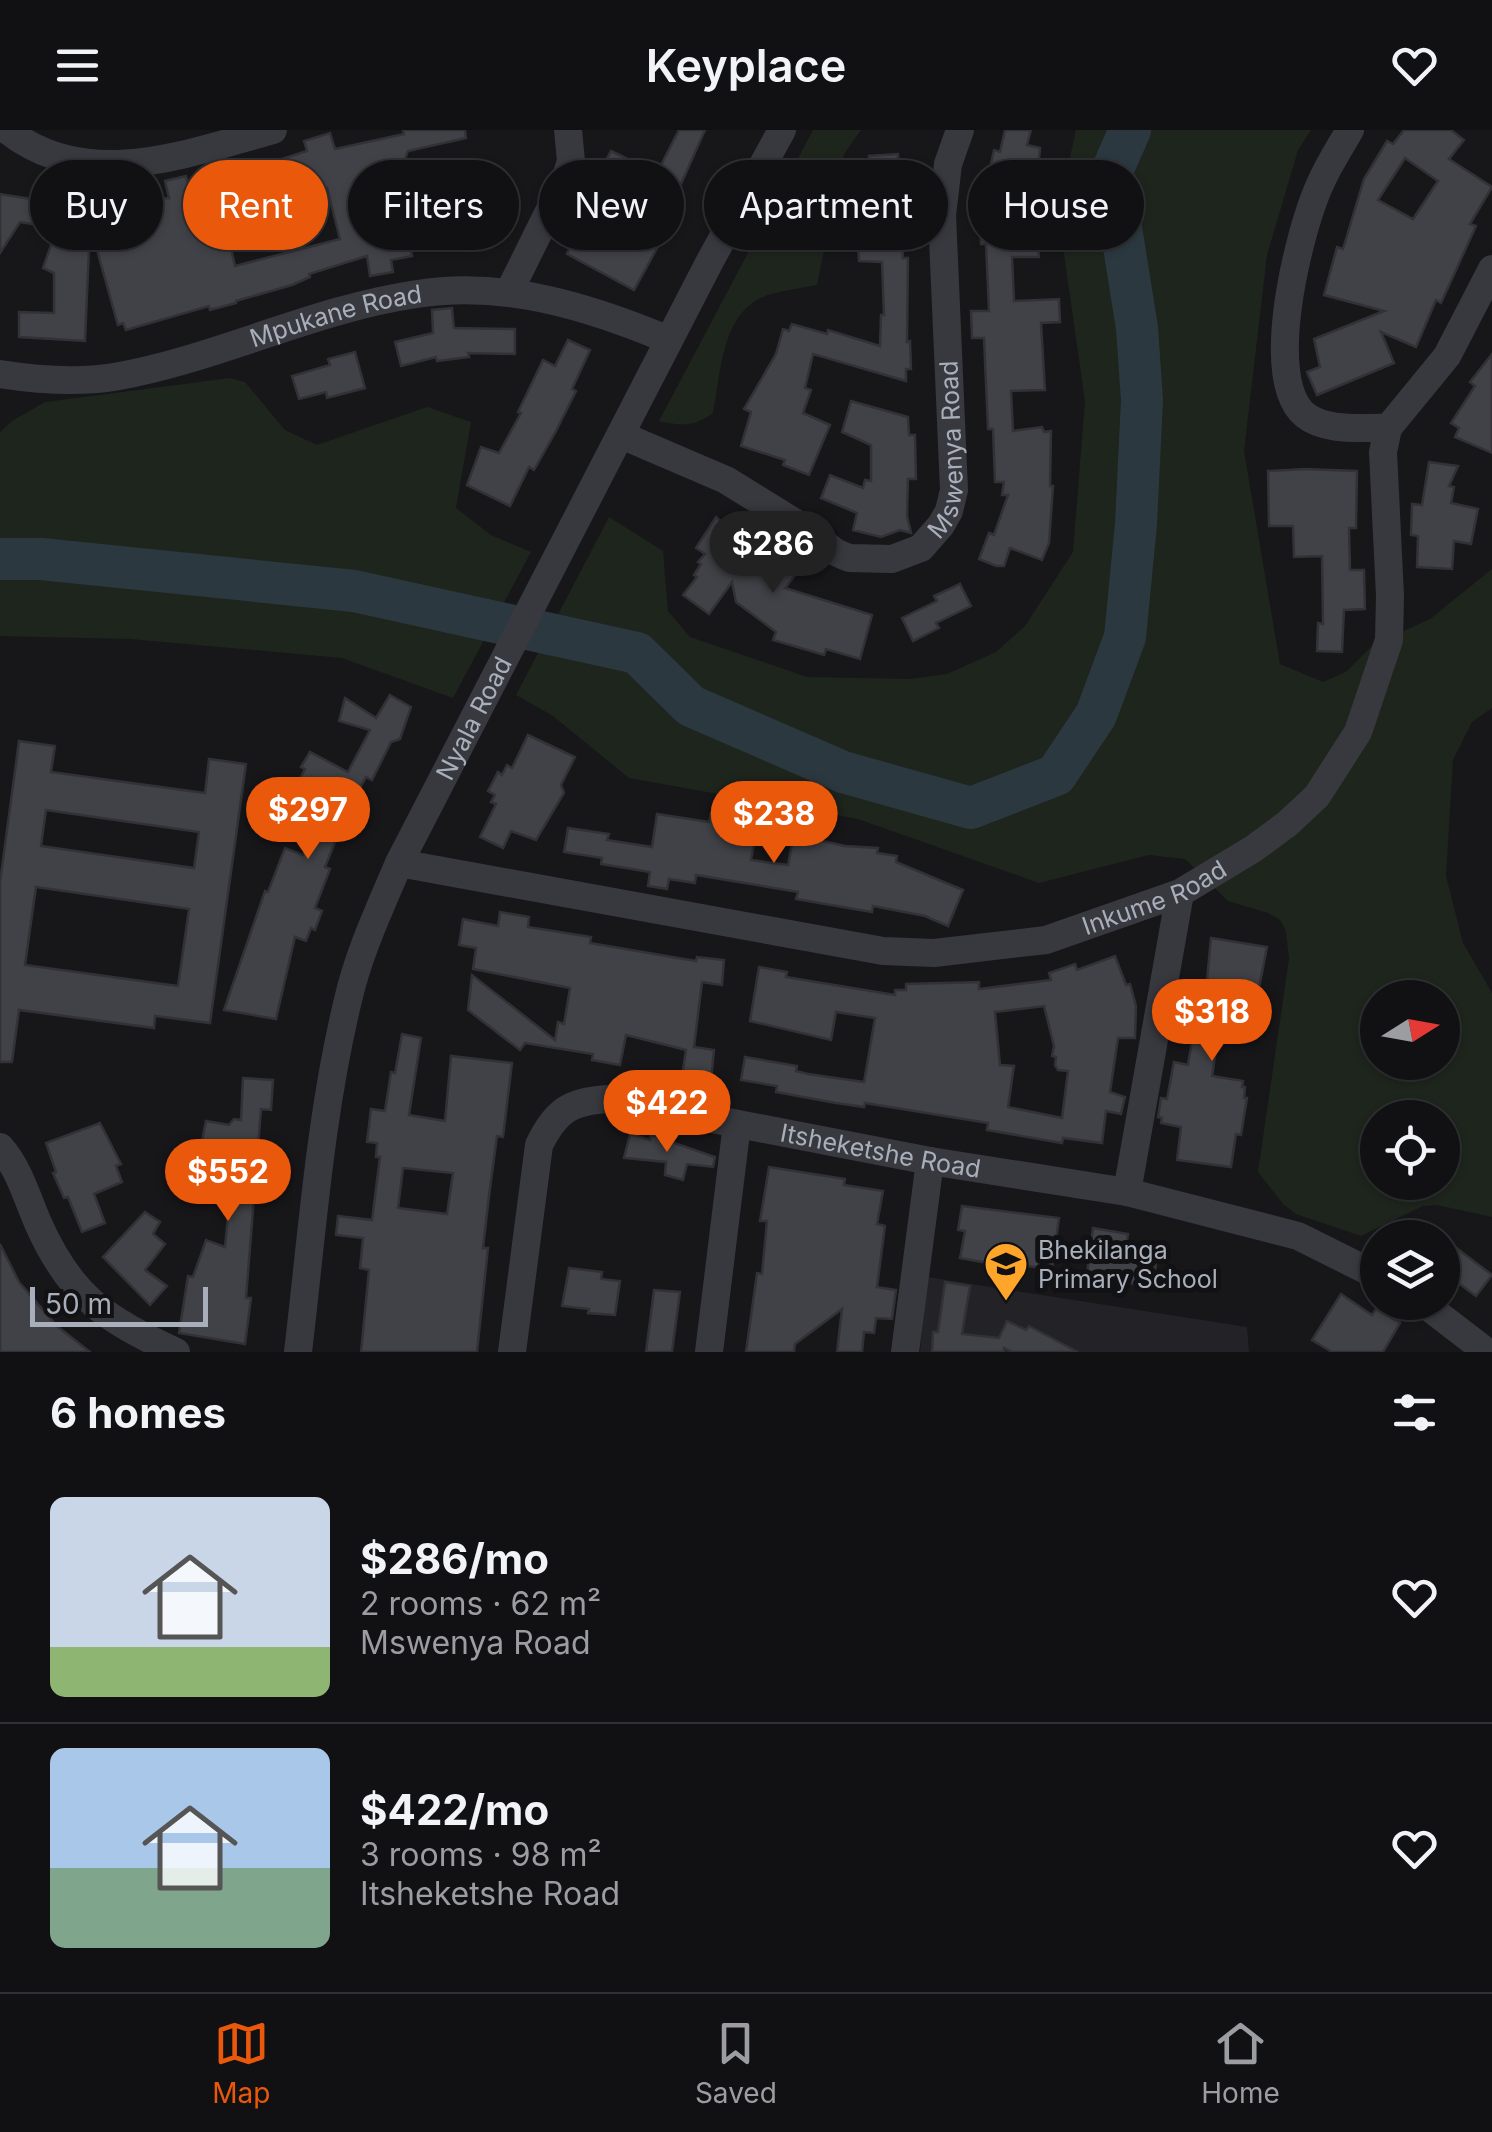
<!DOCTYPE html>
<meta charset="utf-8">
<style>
body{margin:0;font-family:Inter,sans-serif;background:#1e1f22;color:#f1f3f6;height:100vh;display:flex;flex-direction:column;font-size:38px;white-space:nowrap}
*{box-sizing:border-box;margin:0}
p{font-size:32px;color:#9c9da0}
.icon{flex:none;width:55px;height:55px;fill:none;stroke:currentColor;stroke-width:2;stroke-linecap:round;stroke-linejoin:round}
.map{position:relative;height:1222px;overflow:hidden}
.drawer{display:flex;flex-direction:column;background:#111114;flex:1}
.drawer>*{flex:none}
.banner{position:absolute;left:30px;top:30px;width:1432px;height:90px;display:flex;gap:20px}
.needle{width:65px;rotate:79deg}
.buttons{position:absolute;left:1360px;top:850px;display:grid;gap:20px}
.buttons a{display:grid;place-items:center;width:100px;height:100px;border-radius:50%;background:#111114;box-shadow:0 2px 8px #0004,0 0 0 2px #303134;font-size:50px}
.scale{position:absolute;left:30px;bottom:25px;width:178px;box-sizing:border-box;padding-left:10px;border:5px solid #a8afbb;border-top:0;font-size:28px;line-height:35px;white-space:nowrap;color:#a8afbb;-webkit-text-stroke:8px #121215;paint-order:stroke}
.price{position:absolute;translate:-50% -85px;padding:0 22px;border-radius:35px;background:#ea580c;color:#fff;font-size:32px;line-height:65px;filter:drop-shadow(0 2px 5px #0008)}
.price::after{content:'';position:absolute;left:50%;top:60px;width:30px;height:22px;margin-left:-15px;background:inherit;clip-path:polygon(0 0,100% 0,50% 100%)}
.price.current{background:#222;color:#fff}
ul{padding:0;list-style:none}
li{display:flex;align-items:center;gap:30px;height:250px;padding:0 50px}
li+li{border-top:2px solid #303134}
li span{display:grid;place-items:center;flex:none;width:280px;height:200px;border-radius:15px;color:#555}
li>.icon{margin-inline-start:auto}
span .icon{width:120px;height:120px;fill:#fffc;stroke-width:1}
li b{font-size:42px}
h2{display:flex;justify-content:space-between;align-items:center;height:120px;padding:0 50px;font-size:42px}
.tag{padding:0 35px;border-radius:45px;background:#111114;box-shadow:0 2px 8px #0004,0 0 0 2px #303134;font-size:35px;line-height:90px}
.tag.current{background:#ea580c;color:#fff}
header{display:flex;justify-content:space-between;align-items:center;height:130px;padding:0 50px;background:#111114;font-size:45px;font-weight:600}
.tab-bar{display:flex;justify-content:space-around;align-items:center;height:140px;border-top:2px solid #303134;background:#111114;font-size:28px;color:#9c9da0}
.tab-bar a{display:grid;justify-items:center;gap:5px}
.tab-bar .current{color:#ea580c}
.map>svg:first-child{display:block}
</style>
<header><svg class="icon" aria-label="menu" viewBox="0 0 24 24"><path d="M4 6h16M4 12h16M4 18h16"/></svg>Keyplace<svg class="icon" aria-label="heart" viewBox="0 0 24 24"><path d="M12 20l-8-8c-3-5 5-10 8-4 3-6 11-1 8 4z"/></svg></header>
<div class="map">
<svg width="1492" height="1222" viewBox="0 0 1492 1222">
<rect width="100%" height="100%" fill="#17171a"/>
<!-- built -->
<path fill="#232327" d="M927,1147L1247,1197L1249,1222H920Z"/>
<!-- grass -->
<g fill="#1d251d" fill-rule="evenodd">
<path d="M813,0H861L844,24L817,155C802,158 786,160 771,164C721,179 722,239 713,283C694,297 682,296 659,291Z"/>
<path d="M1076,0H1311L1298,20L1267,125L1244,321L1280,534L1323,552L1346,542L1373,515L1430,489L1492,439V578L1472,592L1453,630L1446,746L1463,813L1492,863V1087L1437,1075L1423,1076L1361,1106L1296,1084L1283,1074L1258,1042L1289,829L1286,801L1280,790L1268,783L1228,771L1185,729L1149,725L1039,753L858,689L629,648L553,586L516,565L609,387L663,421L668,481L690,507L807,547L910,549L947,544L996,522L1025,496L1073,422L1085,271L1063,117L1062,64ZM1378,868H1442V932H1378ZM1378,988H1442V1052H1378Z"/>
<path d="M230,248L245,252L285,300L317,315L427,277L471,292L456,378L491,405L531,422L453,568L342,528L130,509L0,506V302L12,291L45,272Z"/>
</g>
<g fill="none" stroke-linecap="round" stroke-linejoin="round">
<!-- river -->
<path stroke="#2c383f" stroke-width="42" d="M0,429H41L354,461L637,523L691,576L843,642L971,678L1056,645L1096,585L1125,507L1136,394L1142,270L1137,198L1112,41L1130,0"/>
</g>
<!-- building -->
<g fill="#414247" stroke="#313136" stroke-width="2.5" fill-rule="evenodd">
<path d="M403,0H465L466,8L408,21L398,47L382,44L394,87L405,86L412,126L391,130L393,142L370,146L367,126L309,144L310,147L292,155L236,171V173L210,180L209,176L126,200L123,193L118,195L90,95L85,211L19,207V182L54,183V143L43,138L57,98L20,92L0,123V64L69,75L72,48L94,51L92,73L169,68L165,51L186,46L190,62L262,41L260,36L307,21L304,11L330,3L335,19L404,4ZM327,58L340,109L235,136L222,79L269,65L272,75Z"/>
<path d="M679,0H705L661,99L666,102L634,160L567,124L595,63L590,61L611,21L657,43Z"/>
<path d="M1005,0H1031L1027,15L1040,18L1036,67L1039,127H1012L1014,171L1059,169L1060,192L1041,193L1045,260L1011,261L1013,301L1042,297L1044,302L1051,301L1050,356H1053L1049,413L1042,430L1010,418L1004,436H996L979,429L989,403L994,405L1008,365H1002L1004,352H995L993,299H988L984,208H972L971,181H989L986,114H981L980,87L1010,86L1011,52L988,47L994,20L1000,22Z"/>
<path d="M1404,0H1451L1464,10L1449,29L1492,57L1470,94L1476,96L1441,173L1436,170L1416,217L1381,202L1394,233L1317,265L1307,242L1320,237L1314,209L1384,181L1324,165L1337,117L1343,119L1364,49L1387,11L1393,14ZM1405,28L1438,51L1413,89L1378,70Z"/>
<path d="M898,24L903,128H908L907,212L910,211L911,239H906V251L813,224L805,258L811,260L803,283L830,295L809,345L783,335L785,330L741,316L751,282L744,279L776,224L783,199L789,201L792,194L827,204L828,200L880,216L881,185H884L882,132L859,131L855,73L864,72L863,52H872L869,26Z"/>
<path d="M502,50L517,71L465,114L450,94L463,85L460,81Z"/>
<path d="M452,178L454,198L515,199V224L468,223L469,227L437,231L436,227L401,236L395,212L433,203L432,180Z"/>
<path d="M568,210L590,220L572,259L576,261L556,301L534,340L529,337L510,376L467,355L481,317L499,323L521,283L518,282L543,230L555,236Z"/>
<path d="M355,222L365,258L327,268L326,262L299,269L292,246L330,235L328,229Z"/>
<path d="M1492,224V323L1455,307L1459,298L1451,293L1475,256L1470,252Z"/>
<path d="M851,271L908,287L909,305H915L916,349H908L907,386L911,403L900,400L881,407L853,400L857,383L821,368L830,345L863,358L865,350L871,351V315L842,302Z"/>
<path d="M1429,332L1458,336L1449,356L1454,357L1451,373L1478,379L1471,414L1454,411L1452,439L1417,437L1418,406L1411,405L1412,374L1422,375Z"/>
<path d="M1305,339L1357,341L1356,398H1349L1350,440H1364L1365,479L1344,480L1342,522L1317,521L1318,493L1323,494L1322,426L1294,427L1293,396H1269L1268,341Z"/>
<path d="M716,387L771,432L774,427L796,444L785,458L872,485L860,529L826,519L824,525L773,510L776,502L736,472L732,452L709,484L683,465L697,447L694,445L701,434L698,432L705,424L696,418Z"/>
<path d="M960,454L971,476L936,493L939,498L913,511L902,488L937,471L934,466Z"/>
<path d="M390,565L411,577L400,609L391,612L372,650L366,647L347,682L325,737L330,739L315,778L322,781L315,800L311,798L306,811L295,807L276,889L224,880L265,761L268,762L285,718L303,725L320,684L290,668L305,639L301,637L310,622L348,642L370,600L339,591L345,568L376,588Z"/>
<path d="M528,605L575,627L561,655L564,663L536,710L511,701L503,718L480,707L496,674L491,672L495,665L488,661L498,642L502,645L507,635L512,638Z"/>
<path d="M19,611L55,616L51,642L205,663L209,629L246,634L210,893L155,886L154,898L19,880L12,932H0V752ZM46,680L199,702L194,738L41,716ZM36,757L189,779L178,856L25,835Z"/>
<path d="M711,683L757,696L751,730L788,735L793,709L799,710L800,706L845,716L878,718L877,723L897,726L896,732L963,760L948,796L925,786L873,776L872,782L796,769L798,762L696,745L695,753L669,749L667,759L648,756L650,742L601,734L602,728L564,722L568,698L609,704L607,710L652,717L657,684L709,692Z"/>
<path d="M500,782L529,787L528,797L591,807L590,813L696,831L697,827L724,830L722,855L702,852L694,917L714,920L711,950L682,946L686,920L626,905L620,935L592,930L593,924L525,913L520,920L468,880L472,845L555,910L558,892L564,894L570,858L473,839L476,818L459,815L463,789L498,796Z"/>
<path d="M1211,808L1267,817L1259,858L1233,854L1226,902L1219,901L1212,946L1243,951L1242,957H1245L1244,968H1247L1241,1005L1236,1004L1231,1037L1177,1030L1181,997L1161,993L1162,988L1158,987L1161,968L1167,969L1174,932L1188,935L1197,881L1204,882Z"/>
<path d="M1115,826L1126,855L1130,854L1136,876L1135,908H1118L1110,962L1125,967L1121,984L1106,981L1102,1013L1063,1008L1062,1013L987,1000L988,993L865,973L864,977L836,973L776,962L777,956L741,950L745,927L797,936L796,941L808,944L864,952L875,888L836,882L831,910L750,891L759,837L787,842L786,847L895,865V860H906V854L979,852V859L1051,850L1049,843L1075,834L1077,840ZM1044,876L1054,916L1052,926L1056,927L1055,935L1058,940L1068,941L1062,988L1008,977L1014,936L1000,935L995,882Z"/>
<path d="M402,904L421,908L409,985L445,991L451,926L512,933L503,1007L497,1006L489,1066L483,1118H488L477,1222H361L369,1140L360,1138L363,1108L336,1105L338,1086L372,1090L380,1027H376L377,1013L367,1012L371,979L385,981L391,942L395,943ZM403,1038L453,1043L447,1084L398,1078Z"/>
<path d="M243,948L273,950L271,980L261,979L246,1168H251L245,1214L179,1203L188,1146L193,1147L206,1110L225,1117L230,1065L221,1064L235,1025L213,1052L195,1050L199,1023L206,1018L200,1020L206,991L229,995L234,989L241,990Z"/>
<path d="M100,993L121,1034L116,1036L122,1052L94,1064L105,1093L82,1102L68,1067L64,1068L53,1043L56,1042L46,1013Z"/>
<path d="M630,1004L650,1010L651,1005L715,1027L713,1037L687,1034L683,1050L665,1045L666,1032L624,1028Z"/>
<path d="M769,1037L845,1049L844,1055L883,1061L877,1094L885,1096L877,1157L896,1160L892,1189L876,1188L874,1203L864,1202L862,1222H837L842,1179L795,1214L794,1222H746L757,1143L762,1144L767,1091H760Z"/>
<path d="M962,1076L1059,1088L1052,1140L993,1130V1134L960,1128L965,1101L958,1100Z"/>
<path d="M145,1082L160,1092L153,1104L165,1114L145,1140L167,1156L150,1175L103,1127Z"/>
<path d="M1093,1098L1128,1104L1124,1129L1156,1134L1153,1158L1087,1144Z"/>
<path d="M1442,1107L1492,1145L1476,1166L1442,1141Z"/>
<path d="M0,1114L19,1152L57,1196L90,1222H0Z"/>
<path d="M569,1138L602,1142L601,1149L620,1151L615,1185L588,1183L589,1179L562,1176Z"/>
<path d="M945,1152L970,1156L962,1204L999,1208L1007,1191L1026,1200L1029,1196L1078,1222H1012L1004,1218V1222H932L933,1202H938Z"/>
<path d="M654,1160L680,1162L672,1222H646Z"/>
<path d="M1341,1164L1372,1185L1376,1179L1400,1193L1383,1222H1332L1312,1210Z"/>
</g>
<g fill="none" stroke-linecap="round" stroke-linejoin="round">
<!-- minor -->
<g stroke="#38393f" stroke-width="28">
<path d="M7,0C86,63 186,24 273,0"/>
<path d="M1350,0C1337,22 1323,44 1314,69C1297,114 1263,250 1305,285C1326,302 1362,297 1388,298"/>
<path d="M509,162L566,47L571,31L568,0"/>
<path id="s1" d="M0,244C38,250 76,253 114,247C217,229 313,179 417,164C504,150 590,177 669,210"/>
<path id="s2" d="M621,305L726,350L802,397L835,422L849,428L892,429L921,418L941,395L949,381L954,360L942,85L948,34L960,0"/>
<path id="s3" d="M399,733L883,821L934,823L1046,810L1180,763L1253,719L1287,694L1317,666L1358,602L1389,510L1390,466L1383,322L1388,298L1447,226L1492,139"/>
<path d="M0,1017C19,1038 27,1068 38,1093C70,1166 105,1189 176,1222"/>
<path d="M1127,1062L1180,763"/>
<path d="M1422,1172L1487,1222"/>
<path id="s4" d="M298,1222C312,1105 320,985 348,870C359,822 380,778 399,733L710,131L782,0"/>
<path id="s5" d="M512,1222L539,1015C556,980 571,971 609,969L930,1031L1127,1062L1298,1106L1378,1146"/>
<path d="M709,1222L737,994"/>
<path d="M905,1222L930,1031"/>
</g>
</g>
<!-- icons -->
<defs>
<symbol id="school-pin" viewBox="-11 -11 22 30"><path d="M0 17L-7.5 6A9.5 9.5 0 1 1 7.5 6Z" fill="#ffa62a" stroke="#121215"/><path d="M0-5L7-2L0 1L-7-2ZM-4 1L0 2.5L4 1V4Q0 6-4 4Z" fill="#111"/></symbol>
</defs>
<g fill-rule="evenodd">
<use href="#school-pin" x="981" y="1109" width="50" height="68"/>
</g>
<g text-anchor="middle" stroke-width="10" stroke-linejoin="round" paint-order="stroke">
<!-- street labels -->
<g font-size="25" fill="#a8afbb" stroke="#121215">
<text dy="9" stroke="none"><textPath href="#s1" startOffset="345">Mpukane Road</textPath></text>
<text dy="9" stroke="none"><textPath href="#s2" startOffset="442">Mswenya Road</textPath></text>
<text dy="9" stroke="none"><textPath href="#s4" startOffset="665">Nyala Road</textPath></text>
<text dy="9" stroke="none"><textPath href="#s3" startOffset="772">Inkume Road</textPath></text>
<text dy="9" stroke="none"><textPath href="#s5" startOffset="575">Itsheketshe Road</textPath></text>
</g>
<!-- poi labels -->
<g font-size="25" fill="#a8afbb" stroke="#121215" text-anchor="start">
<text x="1038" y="1129">Bhekilanga<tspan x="1038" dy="29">Primary School</tspan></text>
</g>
</g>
</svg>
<div class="buttons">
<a><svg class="needle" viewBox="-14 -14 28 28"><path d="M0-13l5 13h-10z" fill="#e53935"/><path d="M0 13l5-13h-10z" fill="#9c9da0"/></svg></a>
<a><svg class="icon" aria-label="locate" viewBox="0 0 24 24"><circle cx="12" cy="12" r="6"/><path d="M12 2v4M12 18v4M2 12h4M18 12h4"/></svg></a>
<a><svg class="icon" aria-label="layers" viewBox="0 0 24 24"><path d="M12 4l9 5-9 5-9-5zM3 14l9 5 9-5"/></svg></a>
</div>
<div class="scale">50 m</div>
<b class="price current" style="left:773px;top:466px">$286</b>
<b class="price" style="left:308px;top:732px">$297</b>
<b class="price" style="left:774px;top:736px">$238</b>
<b class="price" style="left:1212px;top:934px">$318</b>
<b class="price" style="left:667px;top:1025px">$422</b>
<b class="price" style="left:228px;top:1094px">$552</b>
<div class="banner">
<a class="tag">Buy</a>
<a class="tag current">Rent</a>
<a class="tag">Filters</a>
<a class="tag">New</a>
<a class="tag">Apartment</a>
<a class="tag">House</a>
</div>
</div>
<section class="drawer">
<h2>6 homes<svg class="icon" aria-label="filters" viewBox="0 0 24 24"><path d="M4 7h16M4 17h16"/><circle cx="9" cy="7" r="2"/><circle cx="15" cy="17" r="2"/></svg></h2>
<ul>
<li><span style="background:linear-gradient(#c9d6e8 75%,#8fb573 0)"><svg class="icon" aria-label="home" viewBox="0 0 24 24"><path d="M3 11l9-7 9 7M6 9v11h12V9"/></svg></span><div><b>$286/mo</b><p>2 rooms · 62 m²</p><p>Mswenya Road</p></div><svg class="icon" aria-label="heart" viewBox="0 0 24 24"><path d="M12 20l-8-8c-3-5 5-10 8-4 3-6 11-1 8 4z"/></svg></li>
<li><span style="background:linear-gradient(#a9c7e8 60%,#7fa58c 0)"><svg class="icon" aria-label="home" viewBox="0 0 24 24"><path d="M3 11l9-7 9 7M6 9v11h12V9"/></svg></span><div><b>$422/mo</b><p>3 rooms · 98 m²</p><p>Itsheketshe Road</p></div><svg class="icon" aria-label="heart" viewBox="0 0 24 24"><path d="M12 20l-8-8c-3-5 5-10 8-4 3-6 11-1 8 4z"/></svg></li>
</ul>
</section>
<nav class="tab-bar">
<a class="current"><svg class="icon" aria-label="map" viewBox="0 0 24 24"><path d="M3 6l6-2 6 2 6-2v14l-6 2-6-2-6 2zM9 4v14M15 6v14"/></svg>Map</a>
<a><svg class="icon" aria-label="saved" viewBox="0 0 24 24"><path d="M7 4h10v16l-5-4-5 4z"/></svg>Saved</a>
<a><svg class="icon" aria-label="home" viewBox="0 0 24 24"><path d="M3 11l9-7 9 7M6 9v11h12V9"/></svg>Home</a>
</nav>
